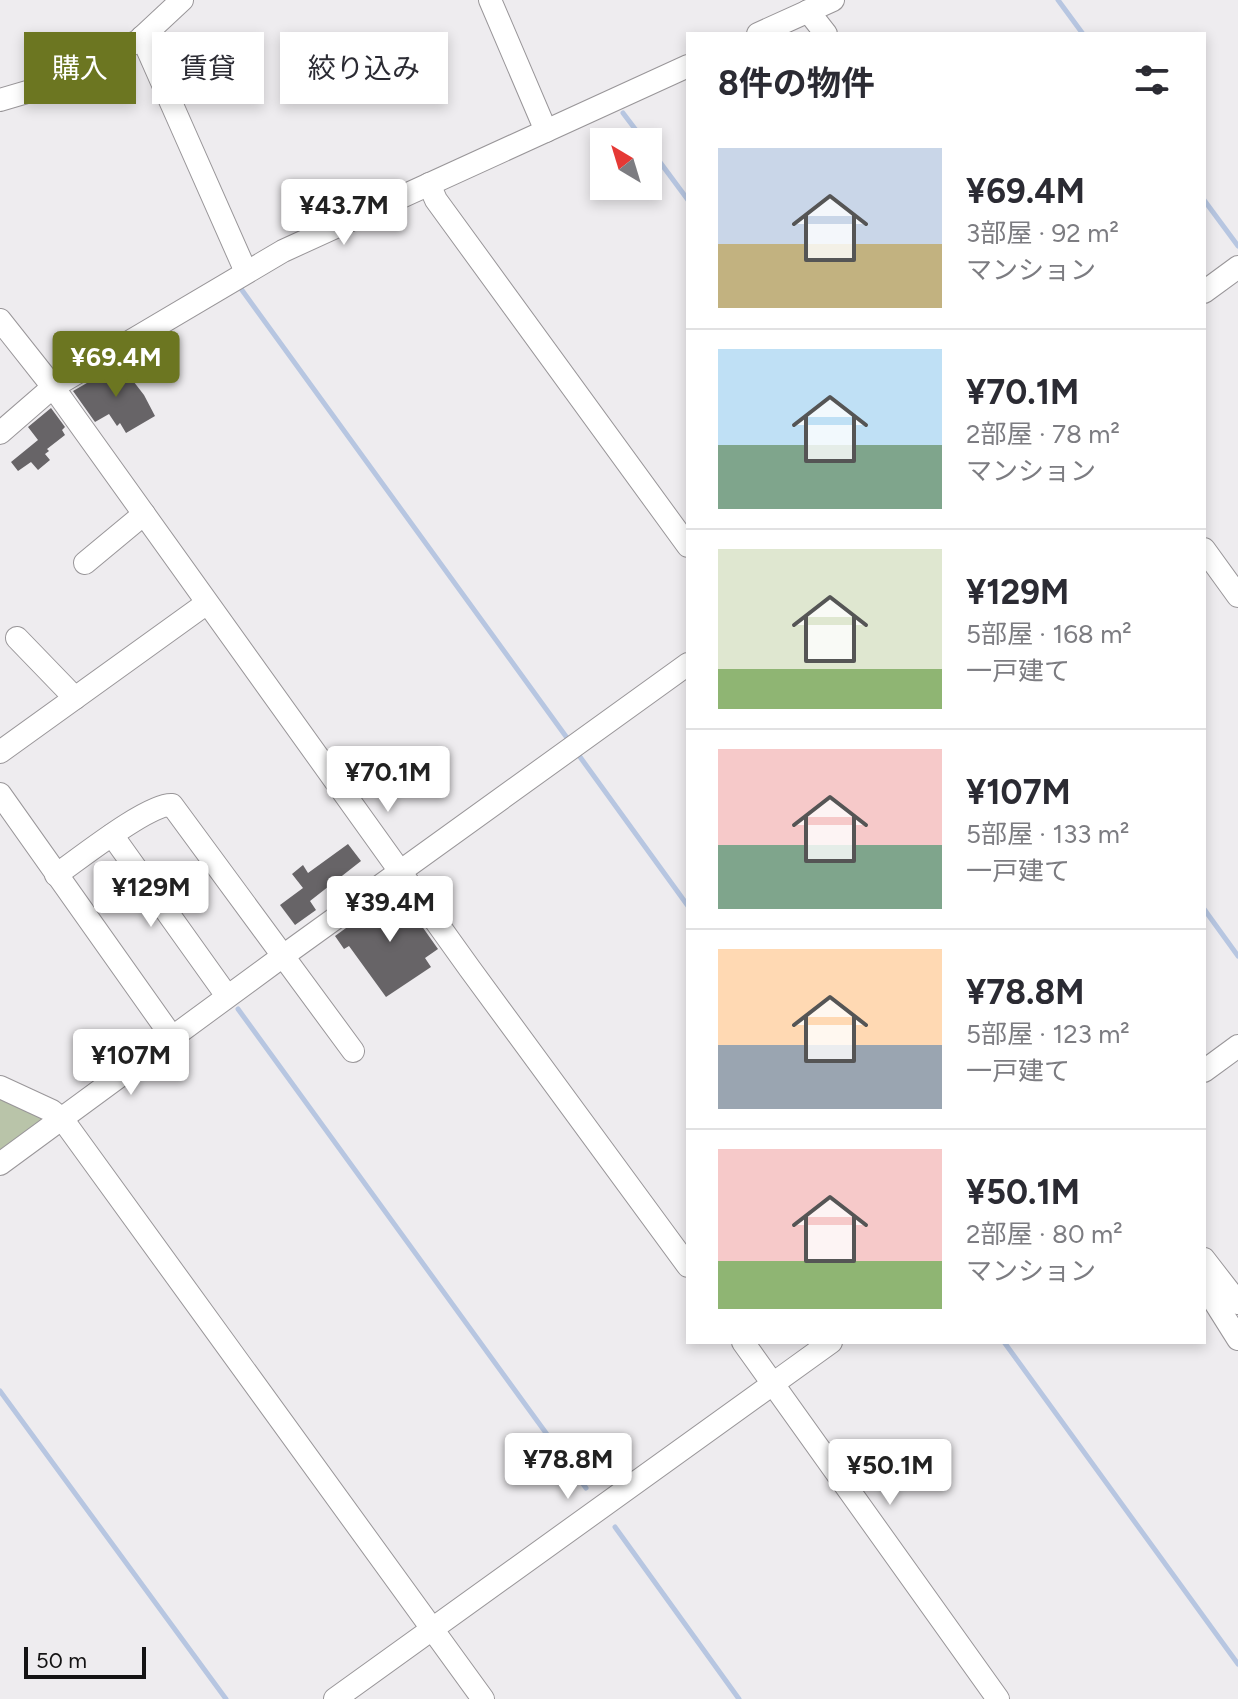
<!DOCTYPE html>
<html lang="ja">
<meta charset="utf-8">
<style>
body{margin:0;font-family:Figtree,"Noto Sans JP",sans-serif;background:#f2f2f3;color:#2b2b33;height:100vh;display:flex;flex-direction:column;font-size:30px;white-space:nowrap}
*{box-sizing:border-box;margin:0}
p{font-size:26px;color:#7c7c81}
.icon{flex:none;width:44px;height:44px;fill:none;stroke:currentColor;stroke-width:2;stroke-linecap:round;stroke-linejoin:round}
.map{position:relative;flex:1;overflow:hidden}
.drawer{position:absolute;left:686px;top:32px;width:520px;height:1312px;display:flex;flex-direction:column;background:#fff;border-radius:0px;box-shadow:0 4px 12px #0003}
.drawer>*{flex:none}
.hud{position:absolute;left:24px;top:32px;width:542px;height:72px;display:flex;gap:16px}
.needle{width:52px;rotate:322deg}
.tools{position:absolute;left:590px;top:128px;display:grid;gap:16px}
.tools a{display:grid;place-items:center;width:72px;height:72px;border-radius:0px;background:#fff;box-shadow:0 4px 12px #0003;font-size:40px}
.scale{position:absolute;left:24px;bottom:20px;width:122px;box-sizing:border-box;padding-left:8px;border:4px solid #141314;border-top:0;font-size:22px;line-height:28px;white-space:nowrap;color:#141314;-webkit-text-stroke:6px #eeecef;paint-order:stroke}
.price{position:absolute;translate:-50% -68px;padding:0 18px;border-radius:8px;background:#fff;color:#222;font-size:26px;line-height:52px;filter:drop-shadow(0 2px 4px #0008)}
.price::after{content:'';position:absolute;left:50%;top:48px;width:24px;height:18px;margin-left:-12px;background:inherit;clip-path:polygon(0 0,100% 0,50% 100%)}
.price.on{background:#6c7621;color:#fff}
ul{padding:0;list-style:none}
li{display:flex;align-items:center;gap:24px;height:200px;padding:0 32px}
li+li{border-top:2px solid #e1e1e2}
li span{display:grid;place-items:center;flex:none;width:224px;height:160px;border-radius:0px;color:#555}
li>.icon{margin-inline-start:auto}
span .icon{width:96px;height:96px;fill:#fffc;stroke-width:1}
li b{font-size:34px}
h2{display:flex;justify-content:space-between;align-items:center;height:96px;padding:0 32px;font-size:34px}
.pill{padding:0 28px;border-radius:0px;background:#fff;box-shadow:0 4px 12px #0003;font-size:28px;line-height:72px}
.pill.on{background:#6c7621;color:#fff}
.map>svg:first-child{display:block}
</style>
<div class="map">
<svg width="1238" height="1699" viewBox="0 0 1238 1699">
<rect width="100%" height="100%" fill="#eeecef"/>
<!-- green -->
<path fill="#b9c4a9" d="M0,1092L48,1120L0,1154Z"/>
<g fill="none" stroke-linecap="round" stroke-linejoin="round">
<!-- stream -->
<g stroke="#b7c6e1" stroke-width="5">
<path d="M1058,0L1083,34"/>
<path d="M623,113L645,142"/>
<path d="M648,146L688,200"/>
<path d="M1204,200L1238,246"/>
<path d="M239,286L570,742"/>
<path d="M575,750L688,906"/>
<path d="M1204,909L1238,956"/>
<path d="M238,1009L586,1488"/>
<path d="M1004,1342L1238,1664"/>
<path d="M0,1391L226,1699"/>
<path d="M615,1527L739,1699"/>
</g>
</g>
<!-- building -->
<g fill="#676467">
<path d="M120,364L144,395L155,416L126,433L120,423L117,426L109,414L95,422L73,391Z"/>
<path d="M51,408L65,427L62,430L65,435L47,449L49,451L45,454L50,460L38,470L31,462L18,471L11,462L38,440L28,427Z"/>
<path d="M348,844L361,861L310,901L316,910L295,925L280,905L303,888L292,874L303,865L308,873Z"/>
<path d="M397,891L438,949L425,958L431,967L386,997L349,946L344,949L335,936Z"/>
</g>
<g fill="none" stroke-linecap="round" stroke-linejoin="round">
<defs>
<g id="minor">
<path d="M490,0L546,131"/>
<path d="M808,11L826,34"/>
<path d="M758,34L833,0"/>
<path d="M142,37L246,272"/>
<path d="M0,100L44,87L138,41L182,0"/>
<path d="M429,184L436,200L688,546"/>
<path d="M1204,292L1238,267"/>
<path d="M0,320L53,387L470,969L688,1266"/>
<path d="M0,433L53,387L283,251L688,66"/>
<path d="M1204,549L1238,596"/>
<path d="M85,563L144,514"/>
<path d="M17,638L75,698"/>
<path d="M0,752L207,603"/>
<path d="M0,794L172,1037"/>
<path d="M112,835L227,996"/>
<path d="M56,875C79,859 149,803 172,805L353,1051"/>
<path d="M1204,1071L1238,1046"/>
<path d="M0,1087L52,1111L63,1120L483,1699"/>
<path d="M0,1164L283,956L688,664"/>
<path d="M1204,1259L1238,1303"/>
<path d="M1204,1285L1238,1339"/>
<path d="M743,1342L998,1699"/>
<path d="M335,1699L831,1342"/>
</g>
</defs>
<!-- minor casing -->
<use href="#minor" stroke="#999699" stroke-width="24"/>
<!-- minor -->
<use href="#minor" stroke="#fff" stroke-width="22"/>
</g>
</svg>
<div class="tools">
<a><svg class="needle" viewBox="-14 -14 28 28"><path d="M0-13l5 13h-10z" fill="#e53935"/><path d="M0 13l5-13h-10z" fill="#7c7c81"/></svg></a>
</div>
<div class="scale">50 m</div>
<b class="price" style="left:344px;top:247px">¥43.7M</b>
<b class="price on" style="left:116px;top:399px">¥69.4M</b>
<b class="price" style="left:388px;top:814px">¥70.1M</b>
<b class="price" style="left:151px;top:929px">¥129M</b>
<b class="price" style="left:390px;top:944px">¥39.4M</b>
<b class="price" style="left:131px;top:1097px">¥107M</b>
<b class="price" style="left:568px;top:1501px">¥78.8M</b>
<b class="price" style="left:890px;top:1507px">¥50.1M</b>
<div class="hud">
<a class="pill on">購入</a>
<a class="pill">賃貸</a>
<a class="pill">絞り込み</a>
</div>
<section class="drawer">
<h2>8件の物件<svg class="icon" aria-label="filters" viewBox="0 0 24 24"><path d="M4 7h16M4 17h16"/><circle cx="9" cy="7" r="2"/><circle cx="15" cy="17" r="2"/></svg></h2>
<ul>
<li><span style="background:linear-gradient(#c9d6e8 60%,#c2b280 0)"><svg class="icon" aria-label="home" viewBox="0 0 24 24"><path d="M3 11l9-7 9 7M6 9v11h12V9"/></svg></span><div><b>¥69.4M</b><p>3部屋 · 92 m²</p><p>マンション</p></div></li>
<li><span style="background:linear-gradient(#bfe0f5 60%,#7fa58c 0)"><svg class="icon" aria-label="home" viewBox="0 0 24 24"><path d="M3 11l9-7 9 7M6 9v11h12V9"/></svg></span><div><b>¥70.1M</b><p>2部屋 · 78 m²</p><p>マンション</p></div></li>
<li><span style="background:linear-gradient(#dfe7d0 75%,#8fb573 0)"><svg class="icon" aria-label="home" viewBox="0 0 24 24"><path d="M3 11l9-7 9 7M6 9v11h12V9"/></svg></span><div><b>¥129M</b><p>5部屋 · 168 m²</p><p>一戸建て</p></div></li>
<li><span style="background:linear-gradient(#f6c9c9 60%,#7fa58c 0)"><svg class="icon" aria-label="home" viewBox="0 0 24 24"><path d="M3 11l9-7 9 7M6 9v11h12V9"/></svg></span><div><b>¥107M</b><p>5部屋 · 133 m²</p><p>一戸建て</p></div></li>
<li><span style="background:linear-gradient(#ffd9b3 60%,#9aa5b1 0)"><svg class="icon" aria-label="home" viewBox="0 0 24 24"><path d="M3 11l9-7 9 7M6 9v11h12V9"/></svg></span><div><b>¥78.8M</b><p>5部屋 · 123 m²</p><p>一戸建て</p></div></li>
<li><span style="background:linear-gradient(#f6c9c9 70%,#8fb573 0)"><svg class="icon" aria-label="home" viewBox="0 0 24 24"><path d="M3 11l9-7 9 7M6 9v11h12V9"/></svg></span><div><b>¥50.1M</b><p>2部屋 · 80 m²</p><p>マンション</p></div></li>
</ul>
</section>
</div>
